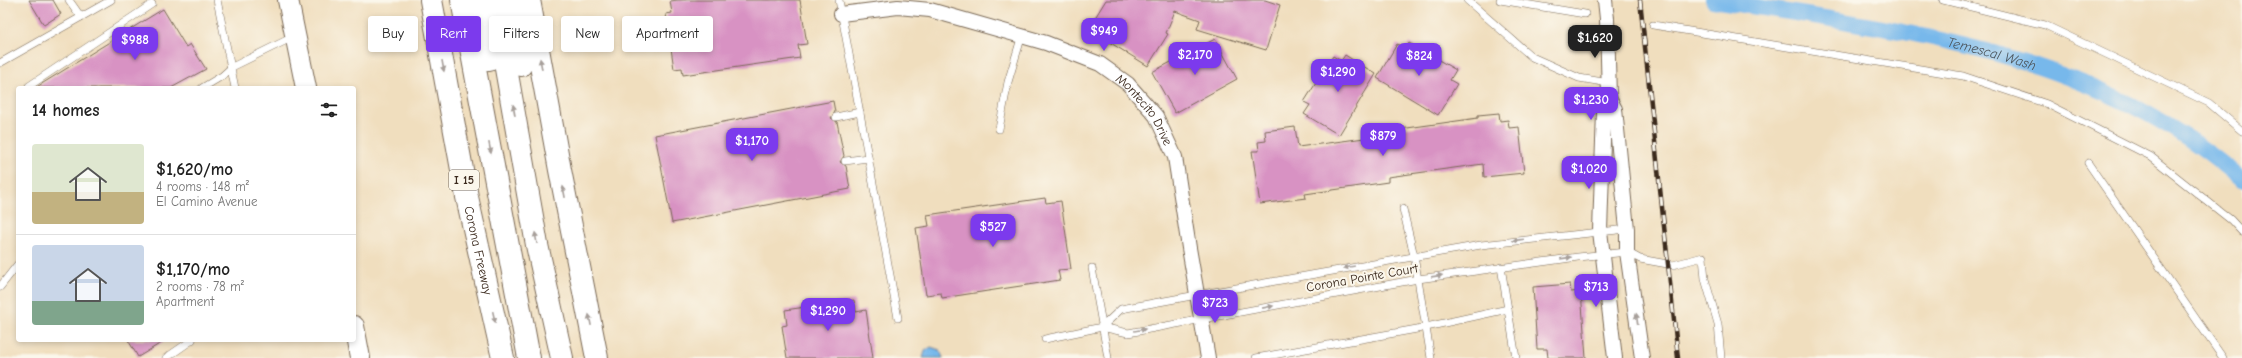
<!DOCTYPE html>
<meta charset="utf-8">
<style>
body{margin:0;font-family:"Comic Neue",sans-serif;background:#f2f2f2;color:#222;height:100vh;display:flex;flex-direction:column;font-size:15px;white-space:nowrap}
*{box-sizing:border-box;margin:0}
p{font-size:13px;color:#767676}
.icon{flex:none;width:22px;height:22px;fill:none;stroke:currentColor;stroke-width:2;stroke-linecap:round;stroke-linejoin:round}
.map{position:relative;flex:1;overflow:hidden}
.side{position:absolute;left:16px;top:86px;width:340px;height:256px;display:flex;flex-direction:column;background:#fff;border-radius:4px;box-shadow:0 2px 6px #0003}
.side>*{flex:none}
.banner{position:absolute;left:368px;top:16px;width:380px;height:36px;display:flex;gap:8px}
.price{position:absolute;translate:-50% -34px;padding:0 9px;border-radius:8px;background:#7c3aed;color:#fff;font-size:13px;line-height:26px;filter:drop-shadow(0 1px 2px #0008)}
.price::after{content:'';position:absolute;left:50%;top:24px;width:12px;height:9px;margin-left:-6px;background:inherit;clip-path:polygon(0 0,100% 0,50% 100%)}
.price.current{background:#222;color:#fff}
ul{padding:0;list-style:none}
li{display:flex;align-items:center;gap:12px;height:100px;padding:0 16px}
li+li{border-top:1px solid #e0e0e0}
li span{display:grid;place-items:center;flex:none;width:112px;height:80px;border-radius:4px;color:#555}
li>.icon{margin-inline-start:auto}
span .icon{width:48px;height:48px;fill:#fffc;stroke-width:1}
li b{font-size:17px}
h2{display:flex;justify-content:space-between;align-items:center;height:48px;padding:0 16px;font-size:17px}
.chip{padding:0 14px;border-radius:4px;background:#fff;box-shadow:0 2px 6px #0003;font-size:14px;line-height:36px}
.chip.current{background:#7c3aed;color:#fff}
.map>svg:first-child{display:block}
</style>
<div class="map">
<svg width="2242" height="358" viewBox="0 0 2242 358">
<rect width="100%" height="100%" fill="#fbf7ec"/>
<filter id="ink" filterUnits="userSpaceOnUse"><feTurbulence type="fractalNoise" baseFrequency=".025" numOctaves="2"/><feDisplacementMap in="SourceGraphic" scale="8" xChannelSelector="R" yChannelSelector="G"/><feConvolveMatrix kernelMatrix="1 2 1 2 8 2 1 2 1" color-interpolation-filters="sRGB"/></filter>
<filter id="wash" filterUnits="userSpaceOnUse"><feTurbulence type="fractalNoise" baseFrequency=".012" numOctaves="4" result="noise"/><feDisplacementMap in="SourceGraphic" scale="16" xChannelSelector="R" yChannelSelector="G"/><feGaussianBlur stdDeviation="0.9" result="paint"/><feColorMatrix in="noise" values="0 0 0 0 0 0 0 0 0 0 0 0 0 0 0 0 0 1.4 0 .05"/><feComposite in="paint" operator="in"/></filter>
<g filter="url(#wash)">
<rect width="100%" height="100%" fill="#f0debe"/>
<!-- water -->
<path fill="#77b8eb" stroke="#597184" d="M931,347L940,350L943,358H923L925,351Z"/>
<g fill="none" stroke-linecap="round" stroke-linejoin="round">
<!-- canal -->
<path stroke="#77b8eb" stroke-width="16" id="s1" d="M1713,0C1896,30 2097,50 2242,180"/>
</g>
<g id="blocks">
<!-- building -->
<g fill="#d892c3">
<path d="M29,0H53L61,14L44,25Z"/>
<path d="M678,0H800L807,44L798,45L800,58L683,75L682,68L674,69L666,14L672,13L670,1Z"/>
<path d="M1106,0H1265L1280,5L1266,50L1197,29L1200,20L1175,11L1166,33L1168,34L1148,66L1088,29Z"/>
<path d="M163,9L186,47L190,44L206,69L171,88H35Z"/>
<path d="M1215,39L1237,79L1175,113L1152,72Z"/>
<path d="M1409,43L1456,70L1450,80L1457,84L1438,115L1377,78L1397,44L1406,49Z"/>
<path d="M1345,55L1376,74L1339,135L1304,114L1310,105L1304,102L1333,56L1341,61Z"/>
<path d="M833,101L835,112L831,118L837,122L844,156L840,162L846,166L850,189L672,223L655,135Z"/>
<path d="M1499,113L1500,121L1508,120L1509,128L1519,127L1524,173L1484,177L1483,164L1388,177V182L1305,194L1306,198L1260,204L1252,151H1259L1258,142L1266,141L1265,131L1295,127L1298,147L1394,134L1393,130L1478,118V115Z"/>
<path d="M1045,198L1046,203L1061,201L1071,269L1058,270L1060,280L942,298L941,293L926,295L916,228L929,226L927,215Z"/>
<path d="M1570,284L1571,292L1581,291L1586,358H1548L1547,349H1537L1533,287Z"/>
<path d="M854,300L856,312L866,310L873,358H787L782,326L787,325L785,310Z"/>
<path d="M128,340H166L138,357Z"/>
</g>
</g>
</g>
<g filter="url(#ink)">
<use href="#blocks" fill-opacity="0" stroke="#7a6956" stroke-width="1"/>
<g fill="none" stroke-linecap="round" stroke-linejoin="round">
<defs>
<g id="lane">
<path d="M69,0L81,17"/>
<path d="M217,0L235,88"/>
<path d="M839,0L898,318"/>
<path d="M1467,0L1532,57L1579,78L1609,83"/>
<path d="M1500,0L1585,14"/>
<path d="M1943,0L2045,25L2209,103L2242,131"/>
<path d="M1653,25L1963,76L2047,104L2150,156L2231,220L2242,232"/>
<path d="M0,63L111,0"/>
<path d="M30,88L29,86L152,4"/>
<path d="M202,88L222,76L232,67L293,37"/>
<path d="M836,117L860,112"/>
<path d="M999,129L1008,82L1022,35"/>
<path d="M845,161L868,158"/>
<path d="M2088,163L2223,358"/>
<path d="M1403,209L1414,256L1431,358"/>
<path d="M1501,267L1516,358"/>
<path d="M1092,268L1108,358"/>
<path d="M0,287L18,264"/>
<path d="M1102,327L1128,333L1418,279L1578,257L1627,252L1640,259L1673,265L1703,257L1705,279L1718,324L1721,358"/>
<path d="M1045,339L1102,327L1121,309L1197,295L1481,245L1627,229"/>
<path d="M166,358L192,340"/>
<path d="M1256,358L1417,329L1508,309"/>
</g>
<g id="street">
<path id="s2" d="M841,14L898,7L930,10L1046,43L1100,64L1128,84L1156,116L1175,157L1189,248L1208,358"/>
<path d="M1607,19L1609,98L1615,109L1627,229V252L1642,358"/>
<path d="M1609,98L1604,111L1600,231L1615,358"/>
</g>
<g id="secondary">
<path d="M288,0L306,88"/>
<path d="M354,326L360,358"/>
</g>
<g id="highway">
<path id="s3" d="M431,0L467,197L503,358"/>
<path d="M462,0L529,358"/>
<path d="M478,0L489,60"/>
<path d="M494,0L537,245L562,358"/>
<path d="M510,0L521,65"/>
<path d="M529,0L560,170L597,358"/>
</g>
</defs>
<!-- lane casing -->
<use href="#lane" stroke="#7a6956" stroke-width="8"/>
<!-- street casing -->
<use href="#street" stroke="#7a6956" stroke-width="16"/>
<!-- secondary casing -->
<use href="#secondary" stroke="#7a6956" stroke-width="22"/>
<!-- highway casing -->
<use href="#highway" stroke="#7a6956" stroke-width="24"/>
<!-- lane -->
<use href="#lane" stroke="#fff" stroke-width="7"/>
<!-- street -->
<use href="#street" stroke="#fff" stroke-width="14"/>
<!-- secondary -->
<use href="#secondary" stroke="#fff" stroke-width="20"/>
<!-- highway -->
<use href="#highway" stroke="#fff" stroke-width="22"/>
<defs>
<path id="rail" d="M1640,0L1678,358"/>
</defs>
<!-- rail casing -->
<use href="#rail" stroke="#3b2a1e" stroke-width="4.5"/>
<!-- rail -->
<use href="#rail" stroke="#fbf7ec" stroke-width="3" stroke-dasharray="9" stroke-linecap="butt"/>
<defs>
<path id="street-bridge" d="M1605,0L1607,19"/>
</defs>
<!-- street-bridge casing -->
<use href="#street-bridge" stroke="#7a6956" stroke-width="16" stroke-linecap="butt"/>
<!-- street-bridge -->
<use href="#street-bridge" stroke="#fff" stroke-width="14"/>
</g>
<!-- one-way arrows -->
<defs><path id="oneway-solid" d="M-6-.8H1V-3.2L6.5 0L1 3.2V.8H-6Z"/></defs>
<g fill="#a79f9a">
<use href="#oneway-solid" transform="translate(541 64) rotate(-100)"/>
<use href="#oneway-solid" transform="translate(443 66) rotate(80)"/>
<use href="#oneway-solid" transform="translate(514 110) rotate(-100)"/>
<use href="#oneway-solid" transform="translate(490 148) rotate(79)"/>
<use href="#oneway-solid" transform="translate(564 192) rotate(-101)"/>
<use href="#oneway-solid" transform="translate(536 238) rotate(-100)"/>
<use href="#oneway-solid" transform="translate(1518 240) rotate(173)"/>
<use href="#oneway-solid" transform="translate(1566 258) rotate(-8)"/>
<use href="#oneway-solid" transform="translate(1349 267) rotate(170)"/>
<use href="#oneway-solid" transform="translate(1437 276) rotate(-8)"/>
<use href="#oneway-solid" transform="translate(1268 307) rotate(-11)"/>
<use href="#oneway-solid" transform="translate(494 317) rotate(77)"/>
<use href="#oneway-solid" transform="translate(1637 319) rotate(-98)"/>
<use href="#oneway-solid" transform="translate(590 320) rotate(-101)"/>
<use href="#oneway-solid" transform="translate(1140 330) rotate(-10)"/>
</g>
</g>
<g text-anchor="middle" stroke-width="4" stroke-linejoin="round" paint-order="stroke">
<!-- shield labels -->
<rect fill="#fbf7ec" stroke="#75685c" stroke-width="1" x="449" y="170" width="30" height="20" rx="3"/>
<g font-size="12" font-weight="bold" fill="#3b2a1e">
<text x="464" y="184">I 15</text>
</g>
<!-- street labels -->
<g font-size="13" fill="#3b2a1e" stroke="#fbf7ec">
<text dy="5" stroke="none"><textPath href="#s2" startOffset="333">Montecito Drive</textPath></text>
<text dy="5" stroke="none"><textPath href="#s3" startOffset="255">Corona Freeway</textPath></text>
<text transform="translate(1362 277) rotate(-10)" y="5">Corona Pointe Court</text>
</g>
<!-- water labels -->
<g font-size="14" font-style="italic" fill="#4d555c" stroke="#fbf7ec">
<text dy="5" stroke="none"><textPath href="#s1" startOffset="284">Temescal Wash</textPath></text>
</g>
</g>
</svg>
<b class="price" style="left:1104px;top:52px">$949</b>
<b class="price current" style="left:1595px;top:59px">$1,620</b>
<b class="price" style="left:135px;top:61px">$988</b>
<b class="price" style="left:1195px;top:76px">$2,170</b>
<b class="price" style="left:1419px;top:77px">$824</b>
<b class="price" style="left:1338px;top:93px">$1,290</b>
<b class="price" style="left:1591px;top:121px">$1,230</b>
<b class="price" style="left:1383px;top:157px">$879</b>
<b class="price" style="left:752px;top:162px">$1,170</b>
<b class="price" style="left:1589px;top:190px">$1,020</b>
<b class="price" style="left:993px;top:248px">$527</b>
<b class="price" style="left:1596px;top:308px">$713</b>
<b class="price" style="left:1215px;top:324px">$723</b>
<b class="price" style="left:828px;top:332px">$1,290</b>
<div class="banner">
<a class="chip">Buy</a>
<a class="chip current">Rent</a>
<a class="chip">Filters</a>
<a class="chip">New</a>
<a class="chip">Apartment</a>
</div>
<section class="side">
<h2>14 homes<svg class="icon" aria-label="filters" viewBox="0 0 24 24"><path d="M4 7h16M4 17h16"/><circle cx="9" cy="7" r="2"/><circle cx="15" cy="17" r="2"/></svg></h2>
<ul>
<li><span style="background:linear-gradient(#dfe7d0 60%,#c2b280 0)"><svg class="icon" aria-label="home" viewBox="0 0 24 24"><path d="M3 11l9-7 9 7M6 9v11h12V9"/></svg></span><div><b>$1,620/mo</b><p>4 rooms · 148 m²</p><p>El Camino Avenue</p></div></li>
<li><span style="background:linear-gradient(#c9d6e8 70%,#7fa58c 0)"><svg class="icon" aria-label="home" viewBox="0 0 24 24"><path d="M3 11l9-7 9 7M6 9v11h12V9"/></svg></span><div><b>$1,170/mo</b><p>2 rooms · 78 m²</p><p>Apartment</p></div></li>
</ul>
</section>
</div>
